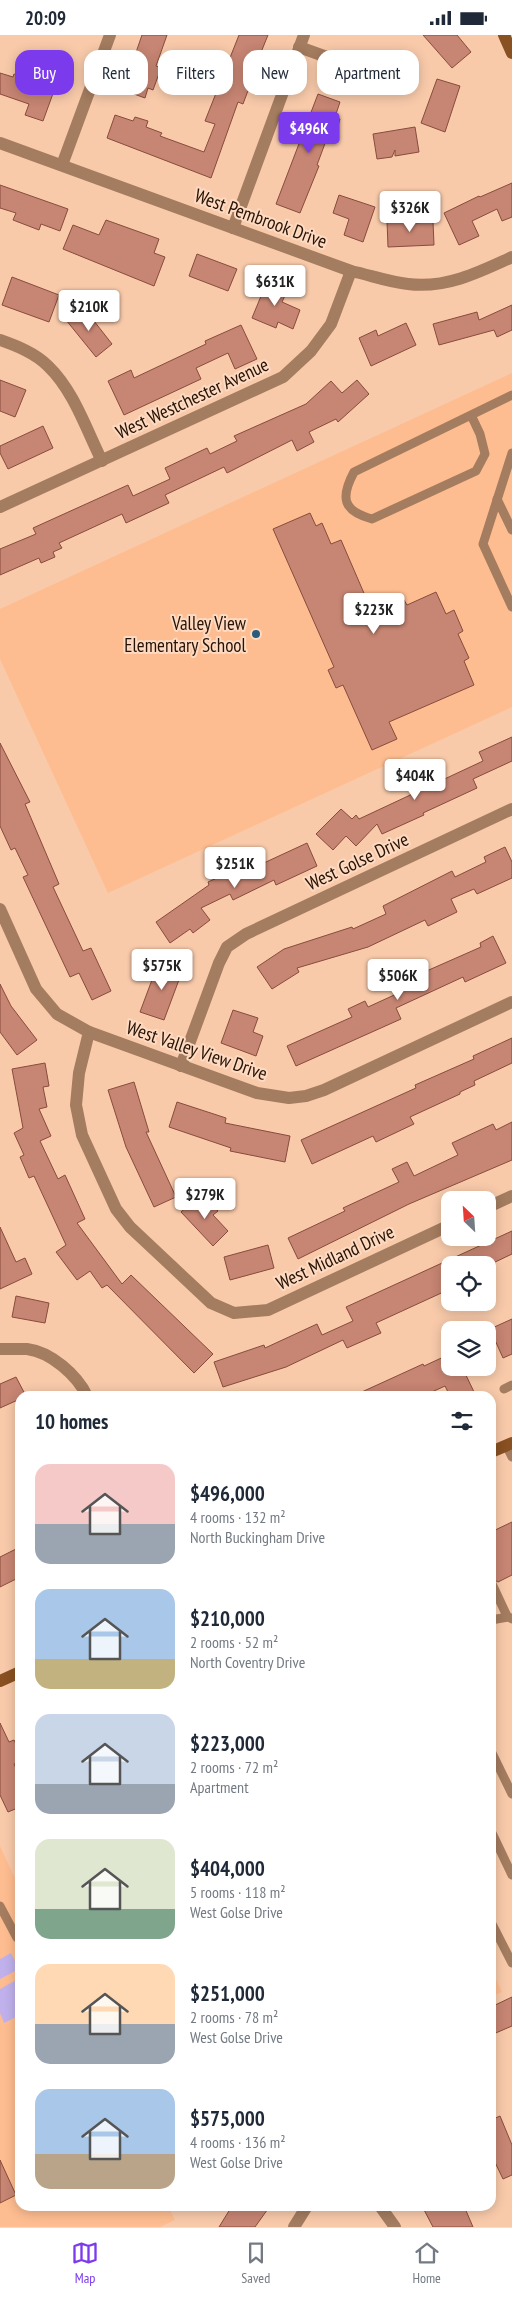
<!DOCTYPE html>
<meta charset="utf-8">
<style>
body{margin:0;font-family:"PT Sans Narrow",sans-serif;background:#f6f6f7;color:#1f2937;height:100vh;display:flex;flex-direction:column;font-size:19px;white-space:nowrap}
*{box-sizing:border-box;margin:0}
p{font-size:16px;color:#747a83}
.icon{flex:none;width:28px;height:28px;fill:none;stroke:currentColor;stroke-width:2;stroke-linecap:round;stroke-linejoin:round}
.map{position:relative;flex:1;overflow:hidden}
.drawer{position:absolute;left:15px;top:1356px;width:481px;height:820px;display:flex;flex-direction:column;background:#fff;border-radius:15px;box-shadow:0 2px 12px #0003}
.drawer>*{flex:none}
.hud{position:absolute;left:15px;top:15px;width:482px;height:45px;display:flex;gap:10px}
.needle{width:32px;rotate:335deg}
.fabs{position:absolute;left:441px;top:1156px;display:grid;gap:10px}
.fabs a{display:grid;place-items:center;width:55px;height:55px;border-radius:10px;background:#fff;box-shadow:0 2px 12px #0003;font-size:25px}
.price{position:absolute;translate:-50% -42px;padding:0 11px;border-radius:5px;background:#fff;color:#222;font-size:16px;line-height:32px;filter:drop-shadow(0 1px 2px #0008)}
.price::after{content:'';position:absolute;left:50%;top:30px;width:15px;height:11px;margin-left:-8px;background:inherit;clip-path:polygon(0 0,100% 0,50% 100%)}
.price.selected{background:#7c3aed;color:#fff}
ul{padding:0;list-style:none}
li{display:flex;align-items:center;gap:15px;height:125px;padding:0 20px}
li span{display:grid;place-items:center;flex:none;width:140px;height:100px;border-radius:15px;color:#555}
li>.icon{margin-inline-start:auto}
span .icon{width:60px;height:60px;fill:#fffc;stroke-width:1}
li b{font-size:21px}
h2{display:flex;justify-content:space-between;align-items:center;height:60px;padding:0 20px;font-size:21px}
.chip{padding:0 18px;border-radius:15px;background:#fff;box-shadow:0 2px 12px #0003;font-size:18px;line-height:45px}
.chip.selected{background:#7c3aed;color:#fff}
.status{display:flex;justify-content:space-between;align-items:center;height:35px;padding:0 25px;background:#fff;direction:ltr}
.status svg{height:14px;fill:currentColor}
.dock{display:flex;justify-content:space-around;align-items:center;height:70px;border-top:1px solid #e0e1e3;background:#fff;font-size:14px;color:#747a83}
.dock a{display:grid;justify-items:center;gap:2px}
.dock .selected{color:#7c3aed}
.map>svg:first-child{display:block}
</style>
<div class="status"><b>20:09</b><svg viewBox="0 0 49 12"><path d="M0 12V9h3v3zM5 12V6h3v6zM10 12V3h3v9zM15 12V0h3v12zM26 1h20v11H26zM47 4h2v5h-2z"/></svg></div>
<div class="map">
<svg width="512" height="2192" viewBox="0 0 512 2192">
<rect width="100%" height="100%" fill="#f8caaa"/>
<!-- built -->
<g fill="#febd90">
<path d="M512,338V672L108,858L0,624V574Z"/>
<path d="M0,1811L20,1854V2171H168L175,2185L160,2192H0Z"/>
<path d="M491,1934L502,1957L491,1962Z"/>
</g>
<!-- green -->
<g fill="#c0b1ec">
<path d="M11,1918L19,1934L0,1944V1924Z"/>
<path d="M20,1943V1976L18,1981L4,1988L0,1978V1954Z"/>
</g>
<!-- building -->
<g fill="#c78573" stroke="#884c3c">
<path d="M142,0H167L156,31L161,33L153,55L148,53L145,63L123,55Z"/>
<path d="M239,0H268L247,52L249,53L243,69L238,67L211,143L107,103L115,80L133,86L135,82L148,86L146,92L162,98L160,101L204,117L215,89L205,86Z"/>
<path d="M423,0H457L471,17L452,33Z"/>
<path d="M0,38L13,42L14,39L55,53L43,86L25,80L29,69L0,59Z"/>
<path d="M437,44L460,51L445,97L421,88Z"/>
<path d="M318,59L340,67L335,82L340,84L336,98L330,95L317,130L319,131L300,178L276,169Z"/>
<path d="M415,92L419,117L395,121V115L392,122L377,124L373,99Z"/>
<path d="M512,148V182L502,186L497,174L472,186L479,201L459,210L444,178L479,161L480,162Z"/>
<path d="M0,150L68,174L60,196L41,189L39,195L13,185L16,178L0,173Z"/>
<path d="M339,160L375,172L363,207L344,200L349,184L333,178Z"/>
<path d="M399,181H411L412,188L433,187L434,210L388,212L387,186H400Z"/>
<path d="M106,185L159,204L154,218L165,222L154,251L63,214L73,190L99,200Z"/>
<path d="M197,219L237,234L228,256L189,241Z"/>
<path d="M12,242L59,260L49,287L2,270Z"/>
<path d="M268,244L289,252L282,267L300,275L293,294L278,287L276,293L252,283Z"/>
<path d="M512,270V295L497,302L494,295L439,310L433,289L477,277L479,285Z"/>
<path d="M83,272L112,309L96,322L66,285Z"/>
<path d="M406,288L416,310L371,331L359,303L376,295L378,301Z"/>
<path d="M241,290L257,324L235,334L228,318L196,333L201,344L124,380L108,346L131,335L134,343L206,309L205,306Z"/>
<path d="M0,345L26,355L15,382L0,376Z"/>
<path d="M357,345L369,359L338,387L336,384L309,397L314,407L297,416L292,405L227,438L224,432L165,460L169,468L126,488L122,479L59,508L62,513L53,517L55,522L41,528L39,523L0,540V514L36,499L33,493L128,450L133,461L170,444L165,433L207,413L210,419L237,406L234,401L306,369L331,346L342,358Z"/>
<path d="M43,391L53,413L8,434L0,418V411Z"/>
<path d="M310,478L316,491L322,488L331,509L341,505L373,579L404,565L407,570L436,557L446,579L454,575L463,596L458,599L469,623L464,626L474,650L389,687L397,704L372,715L343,650L336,653L328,635L334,632L273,494Z"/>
<path d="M512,702V726L473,744L477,753L423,778L424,780L382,799L377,789L356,811L346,801L333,815L316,799L341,774L352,784L356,780L359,784L483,726L479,717Z"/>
<path d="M0,708L30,767L25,769L59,849L53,852L83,916L91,913L111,956L92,965L79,938L70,942L23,842L28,840L15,813L11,815L0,791Z"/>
<path d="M307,808L317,831L276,850L274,845L233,865L230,859L201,873L210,885L193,898L190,894L170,908L156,887L209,850L208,847L250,828L253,833Z"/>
<path d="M505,812L512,827V843L477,859L474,854L451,864L457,877L428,891L425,885L368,912L297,933L299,937L272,954L257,932L284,914L352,892L353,894L386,879L383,871L452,836L455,842L486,827L484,822Z"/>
<path d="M493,901L506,928L465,947L463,942L396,973L401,984L296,1031L287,1011L352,982L348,974L365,966L368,972L403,956L399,949L407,945L402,935L418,928L422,938L481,912L480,908Z"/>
<path d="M159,926L183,934L164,985L140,977Z"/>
<path d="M0,949L11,971L37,1005L17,1020L0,997Z"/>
<path d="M233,975L258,983L253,997L263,1001L256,1021L221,1008Z"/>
<path d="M512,1003V1028L474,1046L475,1050L460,1057V1059L410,1082L414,1089L376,1107L373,1101L312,1129L301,1105L416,1053L415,1050L474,1024L473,1021Z"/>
<path d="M45,1028L49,1051L43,1052L47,1072L39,1074L51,1101L40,1106L58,1144L65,1140L85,1184L77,1188L122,1249L131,1240L213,1319L194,1338L107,1250L102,1253L90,1236L77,1245L56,1217L66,1210L34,1141L29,1143L20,1122L24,1120L14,1098L23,1093L12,1034Z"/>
<path d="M134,1047L149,1097H146L176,1162L154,1172L126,1112L108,1055Z"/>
<path d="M177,1067L226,1083L225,1088L290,1101L285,1127L230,1116L231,1113L169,1092Z"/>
<path d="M512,1087V1125L409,1169L298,1224L288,1203L345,1176L343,1173L399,1147L392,1134L407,1127L414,1141L458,1120L452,1108L493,1089L496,1095Z"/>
<path d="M196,1163L202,1169L207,1164L218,1176L213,1180L228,1196L213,1211L181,1177Z"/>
<path d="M0,1192L16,1227L25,1223L32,1239L0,1254Z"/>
<path d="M512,1196V1219L489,1230H450V1254L376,1288L381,1298L347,1313L343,1305L286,1332L223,1352L214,1327L264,1310L265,1313L317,1289L322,1300L353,1286L346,1272Z"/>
<path d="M268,1210L274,1233L230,1245L224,1222Z"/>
<path d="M16,1261L49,1268L45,1288L12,1282Z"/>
<path d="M512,1284V1319L503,1323L490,1294Z"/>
<path d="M450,1319V1332H462L476,1361H450L445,1351L423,1361H353L423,1329L424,1331Z"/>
<path d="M16,1342L26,1361H20V1364L0,1373V1349Z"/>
<path d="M512,1487V1540L498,1547L491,1543V1497Z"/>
<path d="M20,1512V1542L0,1552V1522Z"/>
<path d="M0,1688L9,1707L14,1705L20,1717V1726L14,1729L20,1741V1772L8,1777L0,1760Z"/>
<path d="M512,1962V1991L491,2000V1972Z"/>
<path d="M500,2081L512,2110V2140L503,2144L491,2119V2085Z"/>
<path d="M0,2125L16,2160L0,2168Z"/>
<path d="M232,2171H270L255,2192H219Z"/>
<path d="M422,2171H464L473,2192H433Z"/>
</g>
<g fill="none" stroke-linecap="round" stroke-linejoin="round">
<!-- lane -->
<g stroke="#a47c5f" stroke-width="9">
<path d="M471,380L480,399L485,419L476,436L372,484C343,476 340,463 354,437L512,360"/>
<path d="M512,418L483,509L512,572"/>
<path d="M497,464L512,495"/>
<path d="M504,1354L512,1350"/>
<path d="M506,1410L512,1422"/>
<path d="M492,1549L507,1581L512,1584"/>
<path d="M491,1585L508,1582"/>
<path d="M491,1716L512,1759"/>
<path d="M491,1796L512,1840"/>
<path d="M0,1871L17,1903"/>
<path d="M491,1887L512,1928"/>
</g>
<!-- street -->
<g stroke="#a47c5f" stroke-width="12">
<path d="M299,12L388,44"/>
<path d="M0,108L351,236C370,240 389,247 408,249C445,254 480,237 512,222"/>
<path d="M62,130L110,0"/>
<path d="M233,193L304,0"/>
<path d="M0,305C17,311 35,318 48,331C74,356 86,394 102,426"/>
<path d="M0,472L283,342L311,316L331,289L351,236"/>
<path d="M0,874L36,954L57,979L89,997L79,1038L76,1070L82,1100L116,1174L130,1192L211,1268L234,1278L268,1275L450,1190"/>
<path d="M89,997L257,1058L289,1063L306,1061L324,1055L512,967"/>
<path d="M181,1031L219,928L227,912L246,899L512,774"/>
<path d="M488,1172L512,1161"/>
<path d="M0,1314C9,1314 19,1314 27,1314C51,1317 77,1340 87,1361"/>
<path d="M380,2171L395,2192"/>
<path d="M294,2192L307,2171"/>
</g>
<!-- secondary -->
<g stroke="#895021" stroke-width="12">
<path d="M504,0L512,18"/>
<path d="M491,1417L512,1408"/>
<path d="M0,1646L20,1637"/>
</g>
</g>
<!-- markers -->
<circle fill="#295c79" stroke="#fddac1" stroke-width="2" cx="256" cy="599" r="5"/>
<g text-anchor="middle" stroke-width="4" stroke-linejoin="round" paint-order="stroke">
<!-- street labels -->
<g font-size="19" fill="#271304" stroke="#fddac1">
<text transform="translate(261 183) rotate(20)" y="7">West Pembrook Drive</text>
<text transform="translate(192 363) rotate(-25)" y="7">West Westchester Avenue</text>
<text transform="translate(357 826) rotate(-25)" y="7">West Golse Drive</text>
<text transform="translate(197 1015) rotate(19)" y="7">West Valley View Drive</text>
<text transform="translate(335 1222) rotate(-25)" y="7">West Midland Drive</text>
</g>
<!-- poi labels -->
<g font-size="19" fill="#271304" stroke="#fddac1" text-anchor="end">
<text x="246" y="595">Valley View<tspan x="246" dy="22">Elementary School</tspan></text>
</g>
</g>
</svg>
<div class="fabs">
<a><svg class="needle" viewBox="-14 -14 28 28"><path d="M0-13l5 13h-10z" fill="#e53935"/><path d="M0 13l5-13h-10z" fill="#747a83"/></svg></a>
<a><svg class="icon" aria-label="locate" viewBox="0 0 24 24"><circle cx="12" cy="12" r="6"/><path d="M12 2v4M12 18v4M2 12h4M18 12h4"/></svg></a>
<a><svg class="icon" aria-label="layers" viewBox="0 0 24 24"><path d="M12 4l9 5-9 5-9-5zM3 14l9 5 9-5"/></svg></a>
</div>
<b class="price selected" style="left:309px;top:119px">$496K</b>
<b class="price" style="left:410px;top:198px">$326K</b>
<b class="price" style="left:275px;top:272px">$631K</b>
<b class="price" style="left:89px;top:297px">$210K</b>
<b class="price" style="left:374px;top:600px">$223K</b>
<b class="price" style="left:415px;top:766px">$404K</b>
<b class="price" style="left:235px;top:854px">$251K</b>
<b class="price" style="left:162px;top:956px">$575K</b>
<b class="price" style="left:398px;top:966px">$506K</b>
<b class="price" style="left:205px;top:1185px">$279K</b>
<div class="hud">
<a class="chip selected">Buy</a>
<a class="chip">Rent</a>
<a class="chip">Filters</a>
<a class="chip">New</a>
<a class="chip">Apartment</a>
</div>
<section class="drawer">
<h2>10 homes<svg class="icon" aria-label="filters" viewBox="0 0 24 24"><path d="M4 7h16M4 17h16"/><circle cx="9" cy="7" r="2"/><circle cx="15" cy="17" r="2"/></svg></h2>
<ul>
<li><span style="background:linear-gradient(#f6c9c9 60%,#9aa5b1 0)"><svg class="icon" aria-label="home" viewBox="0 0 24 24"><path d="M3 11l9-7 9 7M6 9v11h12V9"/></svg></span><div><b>$496,000</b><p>4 rooms · 132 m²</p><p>North Buckingham Drive</p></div></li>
<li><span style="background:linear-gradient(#a9c7e8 70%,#c2b280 0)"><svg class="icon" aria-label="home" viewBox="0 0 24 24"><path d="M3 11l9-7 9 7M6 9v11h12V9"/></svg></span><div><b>$210,000</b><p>2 rooms · 52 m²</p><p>North Coventry Drive</p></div></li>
<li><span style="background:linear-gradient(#c9d6e8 70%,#9aa5b1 0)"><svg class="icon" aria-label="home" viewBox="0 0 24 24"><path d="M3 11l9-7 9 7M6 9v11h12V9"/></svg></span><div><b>$223,000</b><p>2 rooms · 72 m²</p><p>Apartment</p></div></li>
<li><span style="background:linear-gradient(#dfe7d0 70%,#7fa58c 0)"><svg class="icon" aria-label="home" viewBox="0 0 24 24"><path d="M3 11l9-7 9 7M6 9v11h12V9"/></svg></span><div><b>$404,000</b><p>5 rooms · 118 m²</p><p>West Golse Drive</p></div></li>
<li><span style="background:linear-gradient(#ffd9b3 60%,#9aa5b1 0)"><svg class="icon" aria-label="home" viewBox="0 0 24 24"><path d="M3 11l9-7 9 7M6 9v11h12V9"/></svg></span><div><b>$251,000</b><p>2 rooms · 78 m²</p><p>West Golse Drive</p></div></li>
<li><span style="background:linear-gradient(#a9c7e8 65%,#b9a48a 0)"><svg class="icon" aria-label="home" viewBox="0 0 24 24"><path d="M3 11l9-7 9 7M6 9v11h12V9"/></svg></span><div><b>$575,000</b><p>4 rooms · 136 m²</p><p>West Golse Drive</p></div></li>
</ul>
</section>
</div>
<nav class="dock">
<a class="selected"><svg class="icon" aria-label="map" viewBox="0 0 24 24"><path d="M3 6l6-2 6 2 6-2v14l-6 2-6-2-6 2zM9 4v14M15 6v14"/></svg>Map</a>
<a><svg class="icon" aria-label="saved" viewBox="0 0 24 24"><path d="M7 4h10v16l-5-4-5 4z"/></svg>Saved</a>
<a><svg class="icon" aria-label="home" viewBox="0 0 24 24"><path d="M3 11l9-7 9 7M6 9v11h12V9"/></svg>Home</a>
</nav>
